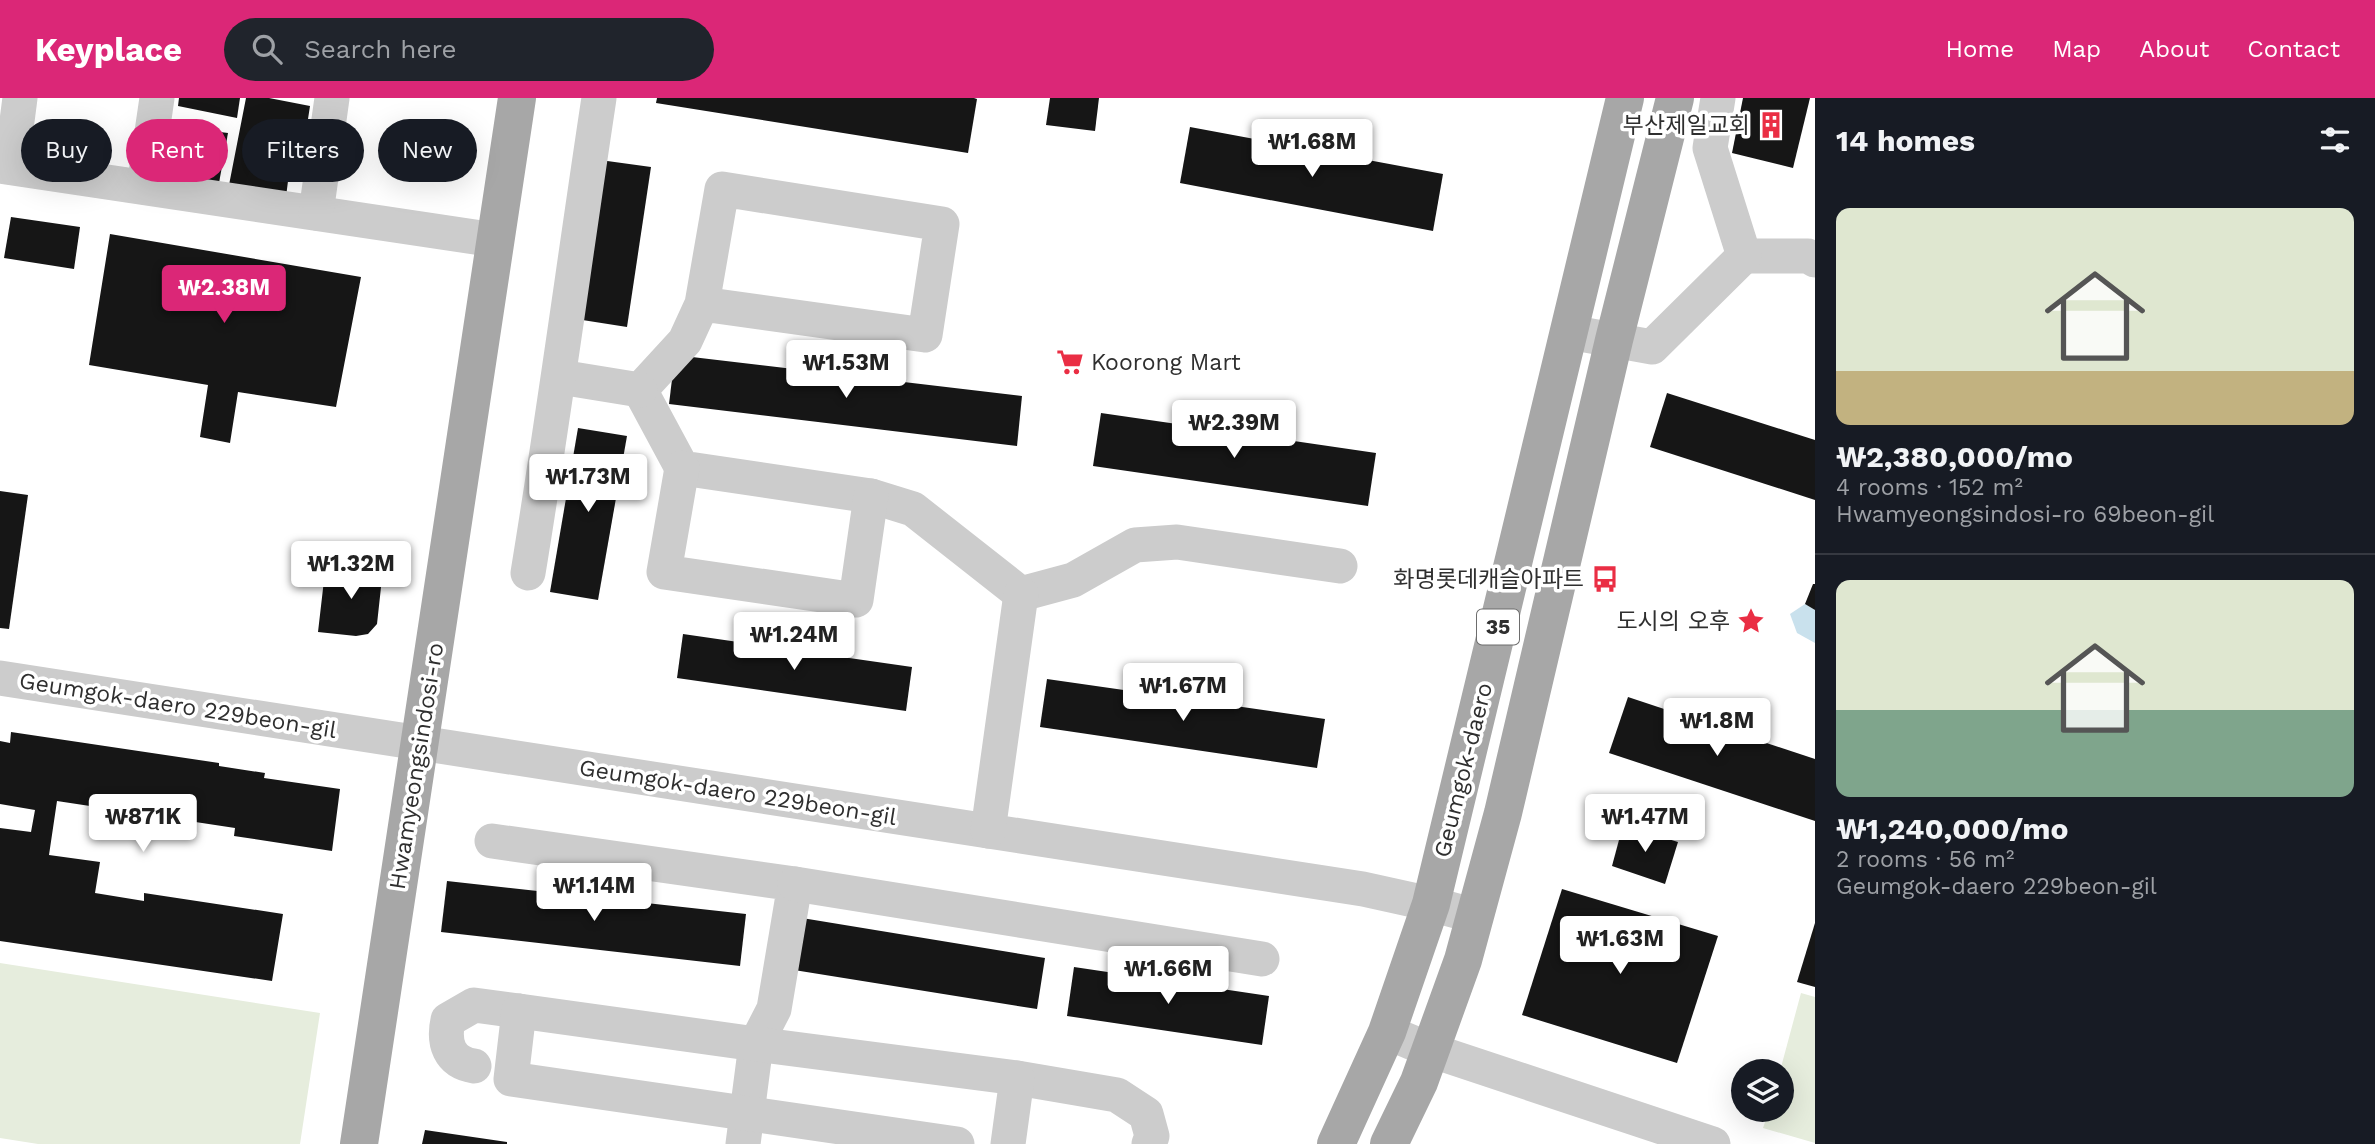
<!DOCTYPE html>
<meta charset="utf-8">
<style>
body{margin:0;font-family:"Work Sans","Noto Sans KR",sans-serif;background:#20242c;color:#f1f3f6;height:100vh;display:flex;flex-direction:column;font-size:26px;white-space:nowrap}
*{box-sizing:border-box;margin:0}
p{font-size:23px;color:#9ea1a6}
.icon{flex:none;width:38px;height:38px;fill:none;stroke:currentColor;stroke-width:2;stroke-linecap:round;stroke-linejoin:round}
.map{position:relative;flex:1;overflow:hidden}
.drawer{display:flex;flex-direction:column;background:#171b24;width:560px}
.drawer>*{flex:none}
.guide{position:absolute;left:21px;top:21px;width:665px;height:63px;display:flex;gap:14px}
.tools{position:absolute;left:1731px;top:961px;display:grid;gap:14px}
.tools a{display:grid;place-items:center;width:63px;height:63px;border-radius:50%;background:#171b24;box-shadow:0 7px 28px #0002;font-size:35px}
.price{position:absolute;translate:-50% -60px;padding:0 16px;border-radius:7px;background:#fff;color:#222;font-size:23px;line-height:46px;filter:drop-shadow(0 2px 4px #0008)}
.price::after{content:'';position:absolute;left:50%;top:42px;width:21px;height:16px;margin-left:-10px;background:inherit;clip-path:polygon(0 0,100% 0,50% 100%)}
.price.active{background:#db2777;color:#fff}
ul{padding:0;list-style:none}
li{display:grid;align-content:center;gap:14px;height:371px;padding:0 21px}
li+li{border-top:2px solid #363941}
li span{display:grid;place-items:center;height:217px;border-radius:14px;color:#555}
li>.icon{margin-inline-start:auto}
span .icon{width:126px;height:126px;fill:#fffc;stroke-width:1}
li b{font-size:30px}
h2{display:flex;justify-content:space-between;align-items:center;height:84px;padding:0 21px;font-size:30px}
.pill{padding:0 24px;border-radius:32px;background:#171b24;box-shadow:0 7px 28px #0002;font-size:24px;line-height:63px}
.pill.active{background:#db2777;color:#fff}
header{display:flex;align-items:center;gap:42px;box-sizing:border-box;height:98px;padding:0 35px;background:#db2777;color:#fff}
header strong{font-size:33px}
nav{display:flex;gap:38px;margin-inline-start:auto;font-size:24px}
.search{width:490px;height:63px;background:#20242c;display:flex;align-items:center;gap:18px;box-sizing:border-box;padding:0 24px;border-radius:38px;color:#9ea1a6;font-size:26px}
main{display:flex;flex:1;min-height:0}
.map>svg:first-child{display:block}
</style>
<header>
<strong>Keyplace</strong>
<div class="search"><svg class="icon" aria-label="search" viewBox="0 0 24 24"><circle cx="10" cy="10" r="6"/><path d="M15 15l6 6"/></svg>Search here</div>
<nav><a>Home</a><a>Map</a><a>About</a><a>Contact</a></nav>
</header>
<main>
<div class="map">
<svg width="1815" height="1046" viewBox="0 0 1815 1046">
<rect width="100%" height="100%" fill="#fff"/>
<!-- green -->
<g fill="#e6eddd">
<path d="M0,865L320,915L300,1046H38L0,1040Z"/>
<path d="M1801,895L1815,899V1045L1763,1030L1769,1012H1782V973H1780Z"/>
</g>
<!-- water -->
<path fill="#c9e1ed" d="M1805,506L1815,512V545L1797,535L1790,516Z"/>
<!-- building -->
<g fill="#161616">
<path d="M179,0H240L237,20L178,8Z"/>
<path d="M246,0H269L310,8L304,47L293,43L286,99L229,87Z"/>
<path d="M657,0H974L977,1L968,55L656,5Z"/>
<path d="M1050,0H1099L1095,33L1046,27Z"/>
<path d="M1743,0H1810L1793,70L1732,55Z"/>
<path d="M172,28L228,35L219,85L176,78L168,66Z"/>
<path d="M1190,29L1443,76L1433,133L1180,85Z"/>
<path d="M600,62L651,69L627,229L576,221Z"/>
<path d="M11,119L80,129L74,171L4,160Z"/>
<path d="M110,136L361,179L336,309L238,294L230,345L200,339L208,287L89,267Z"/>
<path d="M675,257L1022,298L1017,348L669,306Z"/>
<path d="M1667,295L1815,342V402L1650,349Z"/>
<path d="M1101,315L1376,355L1368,408L1093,368Z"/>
<path d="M578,330L627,338L598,502L550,494Z"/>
<path d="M0,393L28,397L9,531L0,530Z"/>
<path d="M334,465L383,471L377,526L368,536L356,538L318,534L324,482L332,483Z"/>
<path d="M1813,486H1815V512L1805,506Z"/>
<path d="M683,536L912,569L906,613L677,580Z"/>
<path d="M1047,581L1325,621L1317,670L1040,629Z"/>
<path d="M1628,599L1815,661V723L1609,655Z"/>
<path d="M11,634L219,665V668L265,675L264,680L340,691L332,753L234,738L235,730L57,703L49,757L100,764L95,795L144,803V795L283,816L272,883L0,843V730L31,734L35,712L0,706V643L10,645Z"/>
<path d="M1623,727L1678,744L1665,786L1612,768Z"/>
<path d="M447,783L746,816L740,868L441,834Z"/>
<path d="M1562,791L1718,838L1677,965L1522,917Z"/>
<path d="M802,820L1045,860L1037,911L794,872Z"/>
<path d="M1815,825V889L1797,884Z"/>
<path d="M1074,869L1269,898L1262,947L1067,918Z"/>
<path d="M425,1032L507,1044V1046H422Z"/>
</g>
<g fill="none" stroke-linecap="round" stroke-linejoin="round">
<!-- minor -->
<g stroke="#ccc" stroke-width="35">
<path d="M0,68L495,142"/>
<path d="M11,69L20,0"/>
<path d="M144,89L157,0"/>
<path d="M316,115L332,0"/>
<path d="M1744,158H1808L1815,162"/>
<path d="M702,206L925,237L942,126L722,91L702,206L685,243L640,292L682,370L871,398L913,411L1021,496L1073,482L1135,447L1177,444L1340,468"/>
<path d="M1569,234L1652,249L1744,158L1710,50L1718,0"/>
<path d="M560,279L640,292"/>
<path d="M682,370L664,474L856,502L871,398"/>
<path d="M528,475C554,317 575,158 599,0"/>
<path d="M0,580L1363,791L1431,806L1475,818"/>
<path d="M988,733L1021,496"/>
<path d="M492,743L795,786L774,911L756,946L743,1046"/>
<path d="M795,786L1262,861"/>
<path d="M1387,934L1430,952L1713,1046"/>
<path d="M474,968C449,964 443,945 448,922L474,907L519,913"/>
<path d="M1017,980L1117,997L1146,1016L1152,1038L1149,1046"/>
<path d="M957,1046L511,981L519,913L756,946L1017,980L1008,1046"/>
</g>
<!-- major -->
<g stroke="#a7a7a7" stroke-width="38">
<path d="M359,1046L517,0"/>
<path d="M1336,1046L1387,934L1431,806L1625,0"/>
<path d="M1389,1046L1419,984L1463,862L1503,715L1614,242L1675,0"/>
</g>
</g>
<!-- icons -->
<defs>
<symbol id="building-bare" viewBox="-9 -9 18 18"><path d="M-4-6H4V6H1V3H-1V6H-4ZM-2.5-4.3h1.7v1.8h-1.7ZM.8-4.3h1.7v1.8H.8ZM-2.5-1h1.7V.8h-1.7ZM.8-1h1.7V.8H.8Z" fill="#ea2e44" stroke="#fff" stroke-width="2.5" paint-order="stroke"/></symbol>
<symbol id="supermarket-bare" viewBox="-9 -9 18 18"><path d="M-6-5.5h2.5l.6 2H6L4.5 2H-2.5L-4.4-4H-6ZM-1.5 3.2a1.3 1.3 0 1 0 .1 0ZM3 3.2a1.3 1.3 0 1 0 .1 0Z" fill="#ea2e44" stroke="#fff" stroke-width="2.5" paint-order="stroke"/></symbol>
<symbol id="bus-bare" viewBox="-9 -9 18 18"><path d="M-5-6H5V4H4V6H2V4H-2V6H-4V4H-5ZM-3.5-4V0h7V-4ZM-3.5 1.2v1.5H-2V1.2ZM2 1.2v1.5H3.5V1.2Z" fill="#ea2e44" stroke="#fff" stroke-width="2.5" paint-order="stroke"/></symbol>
<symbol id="sight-bare" viewBox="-9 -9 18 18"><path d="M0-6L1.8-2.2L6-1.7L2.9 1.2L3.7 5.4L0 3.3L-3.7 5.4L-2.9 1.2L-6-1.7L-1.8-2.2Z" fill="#ea2e44" stroke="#fff" stroke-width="2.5" paint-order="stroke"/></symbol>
</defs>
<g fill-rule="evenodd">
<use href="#building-bare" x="1752" y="8" width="38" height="38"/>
<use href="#supermarket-bare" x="1051" y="245" width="38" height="38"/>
<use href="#bus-bare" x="1586" y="462" width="38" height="38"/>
<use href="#sight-bare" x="1732" y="504" width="38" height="38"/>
</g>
<g text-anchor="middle" stroke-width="7" stroke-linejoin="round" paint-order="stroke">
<!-- shield labels -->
<rect fill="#fff" stroke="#6d6d6d" stroke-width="2" x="1477" y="511.5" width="42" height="35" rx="5"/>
<g font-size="21" font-weight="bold" fill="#2f2f2f">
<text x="1498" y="536">35</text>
</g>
<!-- poi labels -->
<g font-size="23" fill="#2f2f2f" stroke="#fff" text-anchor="end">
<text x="1750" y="35">부산제일교회</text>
<text x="1091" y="272" text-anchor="start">Koorong Mart</text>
<text x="1584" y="489">화명롯데캐슬아파트</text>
<text x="1730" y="531">도시의 오후</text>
</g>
<!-- street labels -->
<g font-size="23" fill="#2f2f2f" stroke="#fff">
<text transform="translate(178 607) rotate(9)" y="8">Geumgok-daero 229beon-gil</text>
<text transform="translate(416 668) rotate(-81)" y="8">Hwamyeongsindosi-ro</text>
<text transform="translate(1463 672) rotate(-76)" y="8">Geumgok-daero</text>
<text transform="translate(738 694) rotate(9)" y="8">Geumgok-daero 229beon-gil</text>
</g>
</g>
</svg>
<div class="tools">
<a><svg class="icon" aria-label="layers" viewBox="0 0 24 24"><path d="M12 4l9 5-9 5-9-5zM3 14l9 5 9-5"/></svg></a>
</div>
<b class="price" style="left:1312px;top:81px">₩1.68M</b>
<b class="price active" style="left:224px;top:227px">₩2.38M</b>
<b class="price" style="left:846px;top:302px">₩1.53M</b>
<b class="price" style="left:1234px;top:362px">₩2.39M</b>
<b class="price" style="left:588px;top:416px">₩1.73M</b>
<b class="price" style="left:351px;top:503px">₩1.32M</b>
<b class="price" style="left:794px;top:574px">₩1.24M</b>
<b class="price" style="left:1183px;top:625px">₩1.67M</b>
<b class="price" style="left:1717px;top:660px">₩1.8M</b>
<b class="price" style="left:143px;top:756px">₩871K</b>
<b class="price" style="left:1645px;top:756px">₩1.47M</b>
<b class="price" style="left:594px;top:825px">₩1.14M</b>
<b class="price" style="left:1620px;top:878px">₩1.63M</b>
<b class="price" style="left:1168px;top:908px">₩1.66M</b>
<div class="guide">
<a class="pill">Buy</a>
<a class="pill active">Rent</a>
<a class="pill">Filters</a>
<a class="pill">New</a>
</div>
</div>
<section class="drawer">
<h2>14 homes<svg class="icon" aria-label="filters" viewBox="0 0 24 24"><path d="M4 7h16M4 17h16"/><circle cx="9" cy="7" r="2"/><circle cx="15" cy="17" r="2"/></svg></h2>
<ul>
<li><span style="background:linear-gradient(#dfe7d0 75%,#c2b280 0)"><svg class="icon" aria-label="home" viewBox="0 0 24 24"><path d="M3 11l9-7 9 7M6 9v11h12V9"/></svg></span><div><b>₩2,380,000/mo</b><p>4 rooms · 152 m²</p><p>Hwamyeongsindosi-ro 69beon-gil</p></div></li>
<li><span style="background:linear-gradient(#dfe7d0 60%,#7fa58c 0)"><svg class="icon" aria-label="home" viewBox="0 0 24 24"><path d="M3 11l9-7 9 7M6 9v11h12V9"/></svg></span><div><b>₩1,240,000/mo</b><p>2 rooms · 56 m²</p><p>Geumgok-daero 229beon-gil</p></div></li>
</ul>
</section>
</main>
